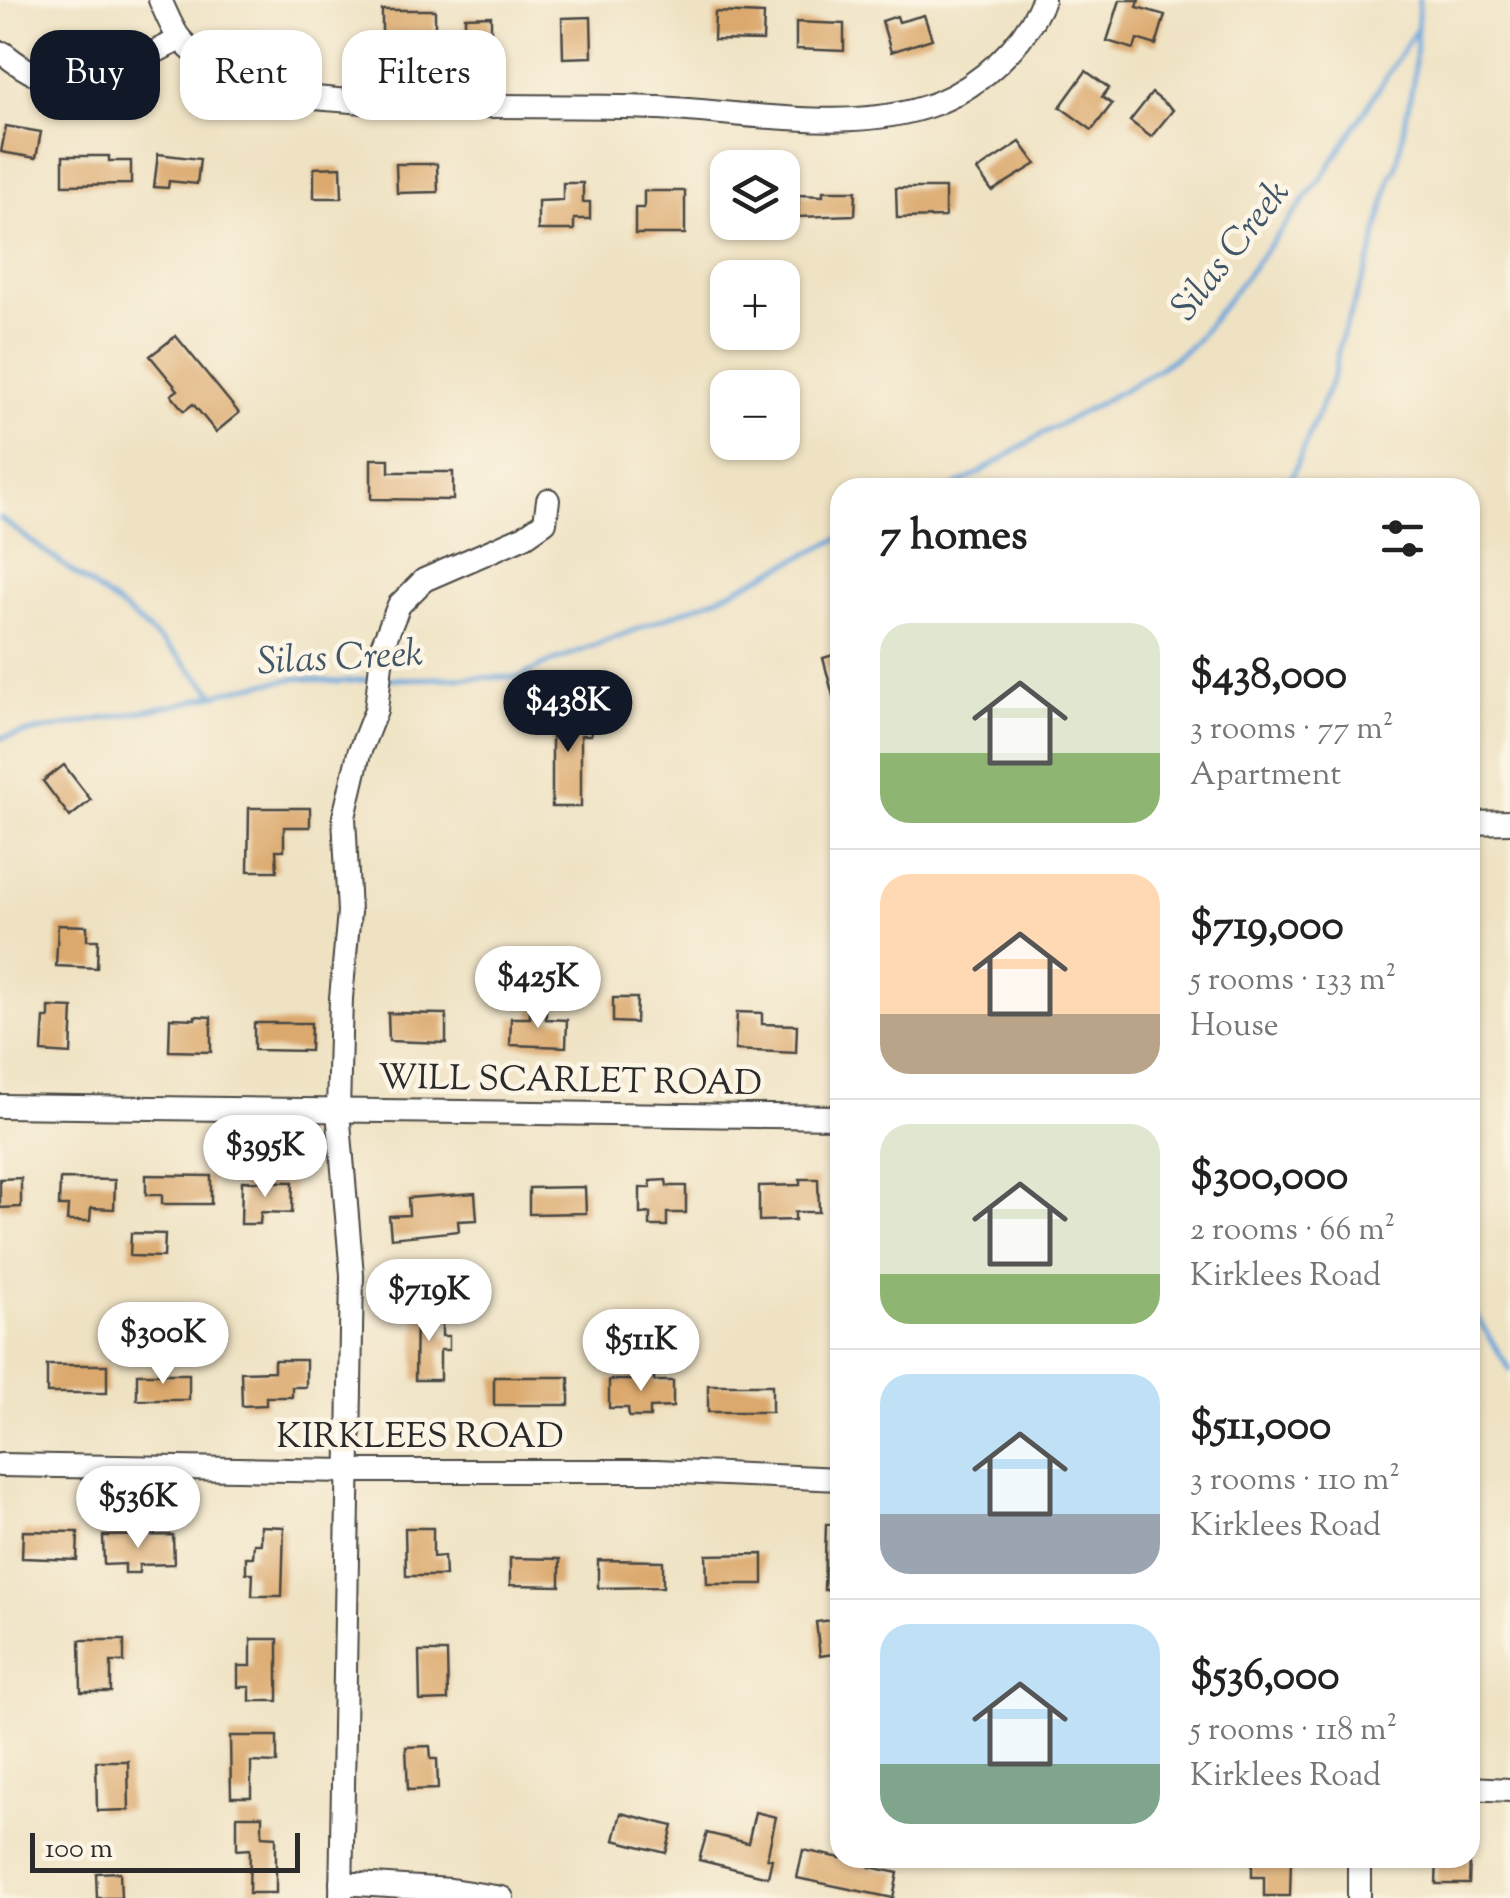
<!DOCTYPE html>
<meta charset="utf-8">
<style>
body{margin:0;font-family:"Sorts Mill Goudy",serif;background:#f6f6f6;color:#222;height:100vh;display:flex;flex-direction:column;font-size:38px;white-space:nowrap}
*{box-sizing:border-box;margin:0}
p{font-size:32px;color:#767676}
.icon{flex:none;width:55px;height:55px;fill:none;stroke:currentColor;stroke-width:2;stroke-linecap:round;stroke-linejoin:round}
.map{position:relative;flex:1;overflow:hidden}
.sheet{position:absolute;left:830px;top:478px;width:650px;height:1390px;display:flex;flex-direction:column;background:#fff;border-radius:30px;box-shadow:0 2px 8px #0004}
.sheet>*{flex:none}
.hud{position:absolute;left:30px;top:30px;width:650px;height:90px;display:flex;gap:20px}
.tools{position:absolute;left:710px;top:150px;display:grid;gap:20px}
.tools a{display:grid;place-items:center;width:90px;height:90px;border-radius:20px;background:#fff;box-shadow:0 2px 8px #0004;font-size:50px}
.scale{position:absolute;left:30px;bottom:25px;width:270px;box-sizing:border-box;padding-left:10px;border:5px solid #2b2b2b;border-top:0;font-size:28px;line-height:35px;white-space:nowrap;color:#2b2b2b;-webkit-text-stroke:8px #fcf5e5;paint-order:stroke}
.price{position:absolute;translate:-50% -85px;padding:0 22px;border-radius:35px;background:#fff;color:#222;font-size:32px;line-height:65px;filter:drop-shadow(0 2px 5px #0008)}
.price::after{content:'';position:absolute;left:50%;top:60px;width:30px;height:22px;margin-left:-15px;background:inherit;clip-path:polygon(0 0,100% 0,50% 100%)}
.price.active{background:#111827;color:#fff}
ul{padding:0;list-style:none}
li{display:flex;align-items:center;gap:30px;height:250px;padding:0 50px}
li+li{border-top:2px solid #e0e0e0}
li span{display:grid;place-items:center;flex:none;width:280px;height:200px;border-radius:30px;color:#555}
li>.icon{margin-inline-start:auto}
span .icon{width:120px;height:120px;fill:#fffc;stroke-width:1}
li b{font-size:42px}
h2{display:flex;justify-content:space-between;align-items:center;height:120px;padding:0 50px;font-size:42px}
.chip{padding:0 35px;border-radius:30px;background:#fff;box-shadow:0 2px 8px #0004;font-size:35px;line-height:90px}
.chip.active{background:#111827;color:#fff}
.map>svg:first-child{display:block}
</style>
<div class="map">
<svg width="1510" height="1898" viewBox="0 0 1510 1898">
<rect width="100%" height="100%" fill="#fcf5e5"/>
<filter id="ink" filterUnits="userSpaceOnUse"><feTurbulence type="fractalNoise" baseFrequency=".01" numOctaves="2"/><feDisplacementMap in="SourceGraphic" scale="20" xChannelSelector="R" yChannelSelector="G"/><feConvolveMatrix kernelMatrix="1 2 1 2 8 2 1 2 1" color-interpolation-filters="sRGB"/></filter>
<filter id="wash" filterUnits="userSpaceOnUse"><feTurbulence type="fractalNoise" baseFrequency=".0048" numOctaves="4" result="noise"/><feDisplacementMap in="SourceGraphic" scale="40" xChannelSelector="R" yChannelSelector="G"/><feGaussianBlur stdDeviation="2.25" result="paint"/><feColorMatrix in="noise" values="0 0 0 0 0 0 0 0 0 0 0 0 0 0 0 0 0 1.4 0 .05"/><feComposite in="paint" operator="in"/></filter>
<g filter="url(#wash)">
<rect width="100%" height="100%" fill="#efe2c3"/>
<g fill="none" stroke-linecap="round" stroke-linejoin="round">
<!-- stream -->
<g stroke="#69a5da" stroke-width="5">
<path d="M950,488C985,472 1013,451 1046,432C1096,404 1149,380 1194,343L1324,175L1415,31"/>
<path d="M1287,488L1335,372L1339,345L1372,254L1391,176L1396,169L1414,77L1419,0"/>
<path d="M0,518L127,612L178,656L216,695"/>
<path d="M385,679L521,677L541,666L717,598L840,538"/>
<path d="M0,738L176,705L245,687L298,678L337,682L374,679"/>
<path d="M1470,1306L1510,1370"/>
</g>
</g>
<g id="blocks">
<!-- building -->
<g fill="#dba96d">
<path d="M1120,0H1139L1137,7L1165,15L1156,45L1137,39L1134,49L1107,41Z"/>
<rect x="382" y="10" width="53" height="32"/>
<path d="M715,12L764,14L763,41L714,40Z"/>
<path d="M924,15L932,39L891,52L882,21L897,16L899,22Z"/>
<path d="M491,16V40L465,41V17Z"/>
<path d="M591,17L592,57L563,58L562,18Z"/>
<path d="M796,22L844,24V51L796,49Z"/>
<path d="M1086,71L1109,88L1102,97L1112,104L1092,130L1060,107Z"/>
<path d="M1152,93L1173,110L1151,137L1130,121Z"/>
<path d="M6,126L41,132L36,158L1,152Z"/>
<path d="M1020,142L1036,164L992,191L977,170Z"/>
<path d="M158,154L200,159L197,184L169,181L168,188L154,187Z"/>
<path d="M63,156H109V161H131V184L63,185Z"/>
<path d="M396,164H437L438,192L397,193Z"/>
<path d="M341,167L342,198H314V168Z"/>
<path d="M563,183H583V202H590V219H574V230H538V201L563,200Z"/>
<path d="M896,188H945V217L897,218Z"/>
<path d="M644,191H685V234H635V208H644Z"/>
<path d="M823,191H856L855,215L798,217L799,195L823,196Z"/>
<path d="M176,336L239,413L216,432L193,404L184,411L171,395L178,390L150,356Z"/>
<path d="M371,459H389V472H453V500L371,499Z"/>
<path d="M840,653V702L835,703L823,658Z"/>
<path d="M552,709H591V735H581V807H552Z"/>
<path d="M64,765L91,800L70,817L43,781Z"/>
<path d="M249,808H310V827H284V850H276L277,871H248Z"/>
<path d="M58,925L87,926V940H98L97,968L56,966Z"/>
<path d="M613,998H637L636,1023L613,1022Z"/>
<path d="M49,1007L73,1008L71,1054L42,1052L44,1018H49Z"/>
<path d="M530,1009H546V1019L567,1020L566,1047L510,1045L511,1018H530Z"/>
<path d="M737,1012L762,1013V1024L797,1025L796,1053L735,1050Z"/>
<path d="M388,1013L446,1014V1043L389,1041Z"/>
<path d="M195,1016L211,1017V1052L169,1051L170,1018L195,1019Z"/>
<path d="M254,1023H311L310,1051L254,1050Z"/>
<path d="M146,1175L211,1176V1204H162V1195H146Z"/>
<path d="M21,1178V1207L0,1208V1179Z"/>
<path d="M60,1179L115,1180L114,1209L91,1208L90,1221H67L68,1206H59Z"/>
<path d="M800,1179H818L819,1212H795V1220L759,1221V1186L800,1185Z"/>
<path d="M666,1180L667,1186H686V1213H667V1226H650V1213L640,1214V1188H651L650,1181Z"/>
<path d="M242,1181L293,1182L292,1213L261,1212L260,1224H241Z"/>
<path d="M585,1187L586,1213L529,1214V1188Z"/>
<path d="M475,1193L477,1220L458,1221L459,1231L391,1238L389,1216L409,1215L408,1198Z"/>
<path d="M131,1233L165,1234L164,1257L130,1256Z"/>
<path d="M416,1309H442V1336H449V1350H440V1380H415Z"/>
<path d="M274,1360H306V1387H292V1397H266V1405L242,1406L241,1372L274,1371Z"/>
<rect x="47" y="1365" width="60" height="28"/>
<path d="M632,1371H654V1381H673V1407L650,1408V1417H629L628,1408H609V1380H632Z"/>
<rect x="137" y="1374" width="52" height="26"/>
<rect x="494" y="1377" width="75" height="28"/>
<rect x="708" y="1385" width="64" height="27"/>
<path d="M826,1524H840V1590H824Z"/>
<path d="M261,1526L284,1527L282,1596H252L253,1573H246V1557H253L254,1544H261Z"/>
<path d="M405,1528H433V1557L444,1556L445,1576H406Z"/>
<path d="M23,1531L78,1532L77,1560L22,1558Z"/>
<path d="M173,1535L174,1564L139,1565V1573H125V1564L104,1565L103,1536Z"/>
<path d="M763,1554V1584H707L706,1555Z"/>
<path d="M510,1558L560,1559V1586L510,1585Z"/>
<path d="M598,1560L663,1561V1587L598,1588Z"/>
<path d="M840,1619V1653L820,1656L816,1622Z"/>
<path d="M251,1639H278V1701H250V1687H238V1666H251Z"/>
<path d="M80,1640H124V1662H111V1692H81Z"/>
<path d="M419,1652H447L448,1700L420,1701Z"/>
<path d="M230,1736H277V1763L251,1762V1797H231Z"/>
<path d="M430,1746L431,1759H437L438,1789L408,1790L406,1747Z"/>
<path d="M96,1761H128L129,1810L97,1811Z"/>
<path d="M755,1812L776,1817L767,1858L772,1859L768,1877L699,1860L707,1833L748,1843Z"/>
<path d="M621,1813L673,1826L666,1853L614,1840Z"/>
<path d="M237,1816H262V1836L276,1837V1893H249L250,1849L237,1850Z"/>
<path d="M803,1850L855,1861L856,1858H872L870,1867L898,1873L893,1898L797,1878Z"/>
<path d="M1252,1858H1291L1290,1896H1264V1877H1252Z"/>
<path d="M1437,1858H1470L1469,1884H1436Z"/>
<path d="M120,1872L121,1898H97L96,1873Z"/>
</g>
</g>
</g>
<g filter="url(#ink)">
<use href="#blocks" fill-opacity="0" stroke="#484642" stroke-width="2.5"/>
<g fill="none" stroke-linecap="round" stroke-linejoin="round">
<defs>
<g id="minor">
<path d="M160,0C166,12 172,30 181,40C200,60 231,80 258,88C291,98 329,99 363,102C461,109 560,104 658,108C745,112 855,135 937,103C981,85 1024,45 1043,0"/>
<path d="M3,53C13,61 25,70 37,75C84,94 139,60 180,39"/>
<path d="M1470,823L1510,822"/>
<path d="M0,1106L840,1117"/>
<path d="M0,1465L350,1471H657L840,1479"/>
<path d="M1470,1788L1510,1790"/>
<path d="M341,1883L451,1890L502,1898"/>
<path d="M341,1898L352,1275L338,1111L341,998L349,912L344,817L359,753L376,710L383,644L399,605L424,580L525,536L545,522L548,500"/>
<path d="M1359,1898V1858"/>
</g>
</defs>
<!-- minor casing -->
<use href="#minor" stroke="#484642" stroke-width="26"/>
<!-- minor -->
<use href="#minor" stroke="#fff" stroke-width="22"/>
</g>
</g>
<g text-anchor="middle" stroke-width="9" stroke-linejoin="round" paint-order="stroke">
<!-- street labels -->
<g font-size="35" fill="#2b2b2b" stroke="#fcf5e5">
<text transform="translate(570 1079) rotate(1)" y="12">WILL SCARLET ROAD</text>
<text x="420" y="1447">KIRKLEES ROAD</text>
</g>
<!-- water labels -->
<g font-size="38" font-style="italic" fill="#415668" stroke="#fcf5e5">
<text transform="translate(1229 249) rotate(-52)" y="13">Silas Creek</text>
<text transform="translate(340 656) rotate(-3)" y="13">Silas Creek</text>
</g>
</g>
</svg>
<div class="tools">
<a><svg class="icon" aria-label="layers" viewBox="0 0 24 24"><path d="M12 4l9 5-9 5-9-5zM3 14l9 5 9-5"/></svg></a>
<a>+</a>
<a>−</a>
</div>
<div class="scale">100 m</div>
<b class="price active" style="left:568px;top:755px">$438K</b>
<b class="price" style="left:538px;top:1031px">$425K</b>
<b class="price" style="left:265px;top:1200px">$395K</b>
<b class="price" style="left:429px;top:1344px">$719K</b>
<b class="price" style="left:163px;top:1387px">$300K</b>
<b class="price" style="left:641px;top:1394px">$511K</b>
<b class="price" style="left:138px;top:1551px">$536K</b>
<div class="hud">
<a class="chip active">Buy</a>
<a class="chip">Rent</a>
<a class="chip">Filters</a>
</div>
<section class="sheet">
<h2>7 homes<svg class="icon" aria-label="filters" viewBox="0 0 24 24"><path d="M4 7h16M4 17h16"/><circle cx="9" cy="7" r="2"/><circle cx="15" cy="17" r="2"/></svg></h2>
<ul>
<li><span style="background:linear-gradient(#dfe7d0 65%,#8fb573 0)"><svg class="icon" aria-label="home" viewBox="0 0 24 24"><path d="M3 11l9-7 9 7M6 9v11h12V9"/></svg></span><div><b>$438,000</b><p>3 rooms · 77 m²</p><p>Apartment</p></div></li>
<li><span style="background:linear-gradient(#ffd9b3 70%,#b9a48a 0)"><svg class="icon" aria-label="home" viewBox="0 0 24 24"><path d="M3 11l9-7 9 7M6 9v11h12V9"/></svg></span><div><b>$719,000</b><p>5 rooms · 133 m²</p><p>House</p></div></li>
<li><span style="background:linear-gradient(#dfe7d0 75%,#8fb573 0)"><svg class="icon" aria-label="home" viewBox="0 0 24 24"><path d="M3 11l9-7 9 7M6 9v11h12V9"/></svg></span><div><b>$300,000</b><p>2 rooms · 66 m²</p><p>Kirklees Road</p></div></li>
<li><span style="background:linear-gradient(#bfe0f5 70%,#9aa5b1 0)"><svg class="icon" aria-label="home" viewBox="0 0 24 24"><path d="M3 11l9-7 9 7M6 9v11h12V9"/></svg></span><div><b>$511,000</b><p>3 rooms · 110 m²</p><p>Kirklees Road</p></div></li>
<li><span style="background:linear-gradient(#bfe0f5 70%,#7fa58c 0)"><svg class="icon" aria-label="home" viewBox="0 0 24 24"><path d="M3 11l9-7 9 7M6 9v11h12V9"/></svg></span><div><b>$536,000</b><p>5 rooms · 118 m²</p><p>Kirklees Road</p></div></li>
</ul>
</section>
</div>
